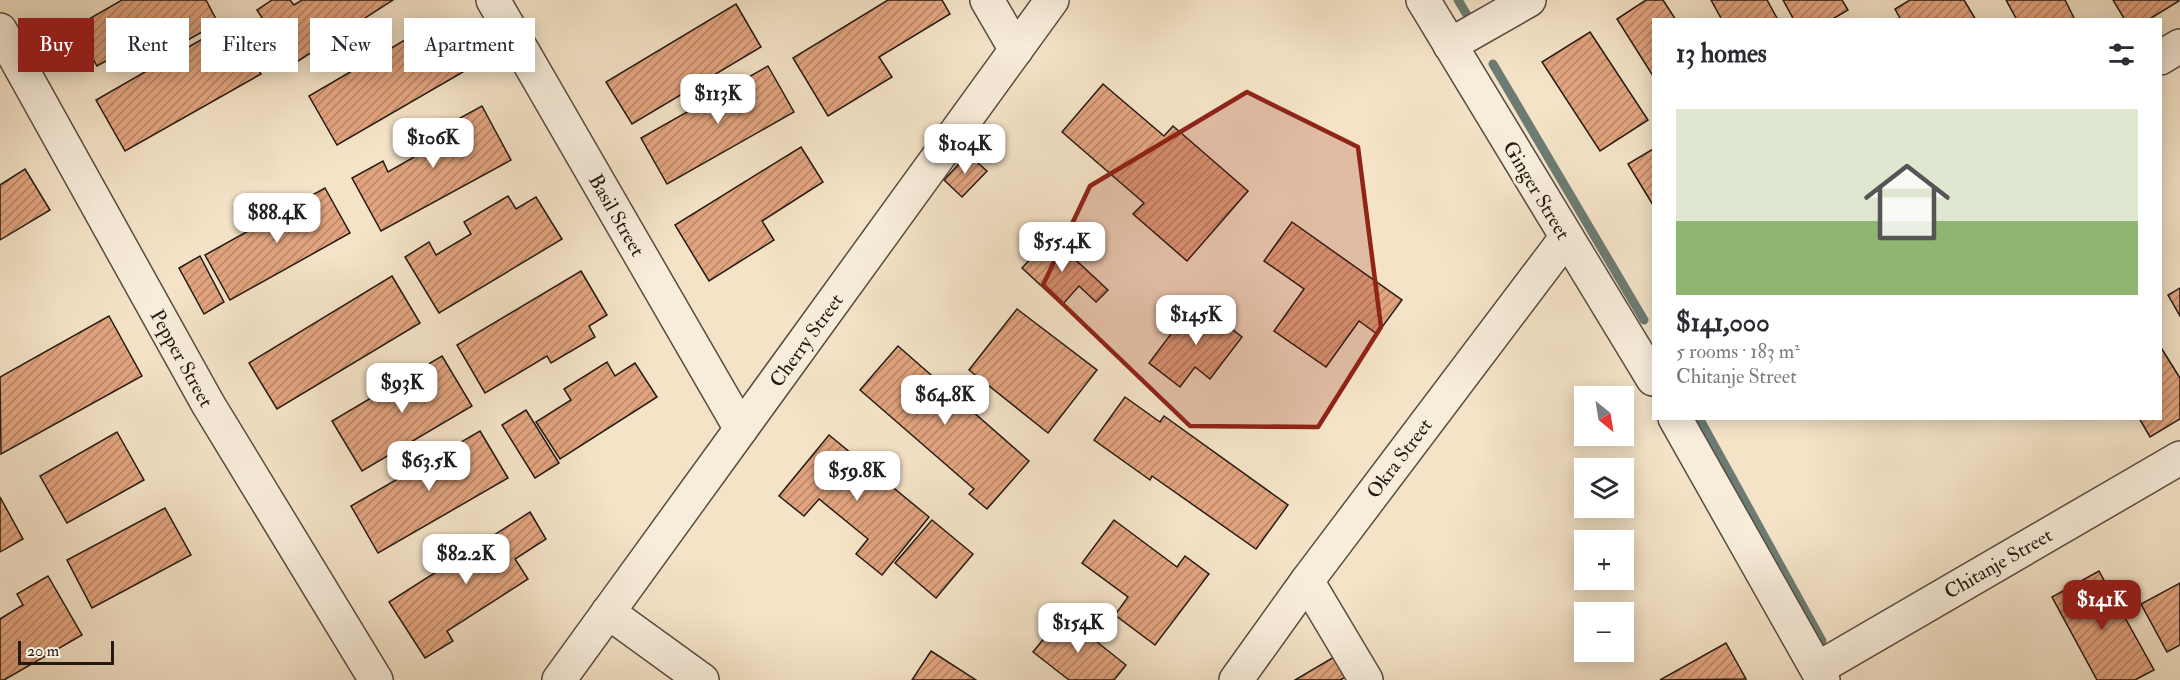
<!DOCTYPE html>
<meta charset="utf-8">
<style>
body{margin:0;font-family:"IM FELL Double Pica",serif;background:#f7f7f7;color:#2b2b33;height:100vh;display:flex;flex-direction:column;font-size:22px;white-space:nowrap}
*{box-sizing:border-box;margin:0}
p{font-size:20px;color:#7c7c81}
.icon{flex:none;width:33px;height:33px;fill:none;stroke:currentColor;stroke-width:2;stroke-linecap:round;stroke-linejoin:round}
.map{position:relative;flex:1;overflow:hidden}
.side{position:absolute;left:1652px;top:18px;width:510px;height:402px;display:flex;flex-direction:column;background:#fff;border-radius:0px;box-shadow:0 3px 15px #0003}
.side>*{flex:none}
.banner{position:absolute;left:18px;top:18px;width:570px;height:54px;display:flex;gap:12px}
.needle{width:39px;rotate:150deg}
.tools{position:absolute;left:1574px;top:386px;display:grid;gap:12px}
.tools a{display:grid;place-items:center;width:60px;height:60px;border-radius:0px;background:#fff;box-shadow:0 3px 15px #0003;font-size:30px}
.scale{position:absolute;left:18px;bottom:15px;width:96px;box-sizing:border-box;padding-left:6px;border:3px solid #251a13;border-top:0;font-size:16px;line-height:21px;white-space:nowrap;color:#251a13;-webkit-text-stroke:4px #f8eddb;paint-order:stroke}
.price{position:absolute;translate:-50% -51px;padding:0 14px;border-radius:12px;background:#fff;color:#222;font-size:20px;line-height:39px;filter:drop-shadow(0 2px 3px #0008)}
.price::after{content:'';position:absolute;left:50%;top:36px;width:18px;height:14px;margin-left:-9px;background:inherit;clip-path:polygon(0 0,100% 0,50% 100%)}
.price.selected{background:#8f2418;color:#fff}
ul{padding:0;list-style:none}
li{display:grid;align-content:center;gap:12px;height:318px;padding:0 24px}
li+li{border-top:2px solid #e1e1e2}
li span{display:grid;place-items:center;height:186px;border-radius:0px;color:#555}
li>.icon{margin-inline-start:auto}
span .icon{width:108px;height:108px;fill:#fffc;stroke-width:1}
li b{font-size:26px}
h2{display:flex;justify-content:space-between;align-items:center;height:72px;padding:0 24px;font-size:26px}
.chip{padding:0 21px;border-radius:0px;background:#fff;box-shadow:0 3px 15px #0003;font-size:21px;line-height:54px}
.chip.selected{background:#8f2418;color:#fff}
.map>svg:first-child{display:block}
</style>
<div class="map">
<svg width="2180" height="680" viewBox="0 0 2180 680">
<defs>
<pattern id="building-hatch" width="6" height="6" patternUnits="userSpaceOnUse" patternTransform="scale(1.5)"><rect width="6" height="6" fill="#e2a47f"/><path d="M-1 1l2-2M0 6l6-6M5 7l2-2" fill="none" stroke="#b78567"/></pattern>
</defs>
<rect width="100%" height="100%" fill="#f4e3c7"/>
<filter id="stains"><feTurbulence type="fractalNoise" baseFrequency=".00333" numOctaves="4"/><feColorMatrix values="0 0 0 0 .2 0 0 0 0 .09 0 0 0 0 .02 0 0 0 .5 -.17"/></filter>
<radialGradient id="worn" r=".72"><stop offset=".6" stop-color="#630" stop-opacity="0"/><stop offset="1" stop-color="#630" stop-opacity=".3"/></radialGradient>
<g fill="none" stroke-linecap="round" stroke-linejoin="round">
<!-- stream -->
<g stroke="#6c7c72" stroke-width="9">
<path d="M1458,0L1467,15"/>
<path d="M1493,64L1644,320"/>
<path d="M1699,418L1822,641"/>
</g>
</g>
<!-- building -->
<g fill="url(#building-hatch)" stroke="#251a13" stroke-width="1.5">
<path d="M122,0H206L218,23L156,58L145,39L97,66L75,27Z"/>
<path d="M272,0H290L294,5L302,0H393L292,65L257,10Z"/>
<path d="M888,0H942L950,14L879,57L892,77L828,116L793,58Z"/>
<path d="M1646,0H1663L1676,20H1653V76L1617,19Z"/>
<path d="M1711,0H1767L1778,20H1722Z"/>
<path d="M1783,0H1842L1848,10L1831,20H1794Z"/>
<path d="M1910,0H1964L1976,20H1901L1895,9Z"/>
<path d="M2006,0H2065L2075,20H2017Z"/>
<path d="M2113,0H2178L2179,1L2148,20H2125Z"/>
<path d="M736,4L761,47L632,124L606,82Z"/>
<path d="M232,22L261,74L125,151L96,100Z"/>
<path d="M434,23L463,72L337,145L309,96Z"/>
<path d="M1590,32L1648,120L1600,151L1542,62Z"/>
<path d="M768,66L794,112L667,184L641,138Z"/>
<path d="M1103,84L1164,136L1173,126L1248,191L1187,261L1133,214L1144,203L1062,132Z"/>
<path d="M482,106L511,160L381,231L352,178L383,161L388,172L423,152L418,141Z"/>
<path d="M801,147L823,182L762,221L774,240L709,281L675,225Z"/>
<path d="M1653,149V205L1628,164Z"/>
<path d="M968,154L987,171L962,197L944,180Z"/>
<path d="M25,169L50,210L0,240V185Z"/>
<path d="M325,188L350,233L230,300L205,255Z"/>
<path d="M508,196L516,209L536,197L562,239L439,313L405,257L429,242L436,255L471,234L464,222Z"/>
<path d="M1292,222L1402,300L1377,334L1359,321L1326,367L1274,331L1304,289L1264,261Z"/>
<path d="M1051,237L1108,290L1096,302L1079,286L1062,305L1022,268Z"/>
<path d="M200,256L224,302L204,314L179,268Z"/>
<path d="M581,271L607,315L589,326L595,337L551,363L547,356L485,393L457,345Z"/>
<path d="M392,276L420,323L277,409L249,363Z"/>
<path d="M2180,288V316L2168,295Z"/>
<path d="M1196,301L1242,337L1210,379L1195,367L1180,387L1149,363Z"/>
<path d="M1017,309L1097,370L1048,433L969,370Z"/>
<path d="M109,316L142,376L1,454L0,377Z"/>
<path d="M898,346L1029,461L987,509L969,494L974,489L860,390Z"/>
<path d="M2160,346L2180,378V419L2150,437L2139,418H2160Z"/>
<path d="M442,356L472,406L362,471L332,421Z"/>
<path d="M607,362L615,376L635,363L657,397L560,459L536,422L571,400L564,389Z"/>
<path d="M1125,397L1160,422L1164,416L1288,505L1256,549L1152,476L1150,480L1094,440Z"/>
<path d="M526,410L559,463L535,478L502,425Z"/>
<path d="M480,431L508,478L378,553L351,506Z"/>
<path d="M117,432L144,480L67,523L40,476Z"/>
<path d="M829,435L929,517L882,575L856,554L868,539L819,499L804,516L779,496Z"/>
<path d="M0,497L23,539L0,552Z"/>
<path d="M165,508L191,555L92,608L67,560Z"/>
<path d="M530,512L546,539L515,559L528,579L447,631L453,641L425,658L389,602Z"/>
<path d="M932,520L973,554L936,598L895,563Z"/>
<path d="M1114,520L1177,567L1185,556L1209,574L1155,645L1115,615L1128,597L1082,563Z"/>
<path d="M2099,571L2154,670L2135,680H2097L2052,597Z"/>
<path d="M48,576L82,635L4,680H0V619L23,605L17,594Z"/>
<path d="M2180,583V645L2167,652L2141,604Z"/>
<path d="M1063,615L1126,665L1114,680H1069L1033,652Z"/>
<path d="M1726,643L1746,679L1660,680Z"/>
<path d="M931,651L976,680H912Z"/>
<path d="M1334,657L1346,677L1340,680H1295Z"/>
</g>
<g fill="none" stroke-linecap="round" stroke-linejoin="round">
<defs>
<g id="street">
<path d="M493,0L741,429"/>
<path d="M987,0L1016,50"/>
<path d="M1423,0L1653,379"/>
<path d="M0,30L208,404L376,680"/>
<path d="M1450,45L1529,0"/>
<path d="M2160,58L2180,46"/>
<path d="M1675,418L1823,680"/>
<path d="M1307,581L1366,680"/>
<path d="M608,612L702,680"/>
<path d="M1817,669L2180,458"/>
<path d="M559,680L1052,0"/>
<path d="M1236,680L1307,581L1566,238"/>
</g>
</defs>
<!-- street casing -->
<use href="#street" stroke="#594c40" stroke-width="36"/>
<!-- street -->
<use href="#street" stroke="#f8eddb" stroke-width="33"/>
</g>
<!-- marked area -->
<path fill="#8f2418" fill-opacity="0.2" stroke="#8f2418" stroke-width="4.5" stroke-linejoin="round" d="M1247,92L1358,147L1381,327L1318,427L1190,426L1043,285L1090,186Z"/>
<g text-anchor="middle" stroke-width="6" stroke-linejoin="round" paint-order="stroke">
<!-- street labels -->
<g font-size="20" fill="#251a13" stroke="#f8eddb">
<text transform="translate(1537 190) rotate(59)" y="7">Ginger Street</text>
<text transform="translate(617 215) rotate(60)" y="7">Basil Street</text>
<text transform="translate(806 340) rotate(-54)" y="7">Cherry Street</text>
<text transform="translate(182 358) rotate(61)" y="7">Pepper Street</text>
<text transform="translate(1399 458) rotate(-53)" y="7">Okra Street</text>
<text transform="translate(1998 563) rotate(-30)" y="7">Chitanje Street</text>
</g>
</g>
<rect width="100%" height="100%" filter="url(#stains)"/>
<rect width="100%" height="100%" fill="url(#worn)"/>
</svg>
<div class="tools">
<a><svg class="needle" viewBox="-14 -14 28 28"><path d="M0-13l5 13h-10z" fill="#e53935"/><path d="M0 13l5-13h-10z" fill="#7c7c81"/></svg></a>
<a><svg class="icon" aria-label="layers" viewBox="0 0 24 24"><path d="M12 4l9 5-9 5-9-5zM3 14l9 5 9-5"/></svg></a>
<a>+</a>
<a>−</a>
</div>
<div class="scale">20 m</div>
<b class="price" style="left:718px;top:125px">$113K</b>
<b class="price" style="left:433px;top:169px">$106K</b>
<b class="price" style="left:965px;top:175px">$104K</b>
<b class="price" style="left:277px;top:244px">$88.4K</b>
<b class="price" style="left:1062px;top:273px">$55.4K</b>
<b class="price" style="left:1196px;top:346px">$145K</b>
<b class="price" style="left:402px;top:414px">$93K</b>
<b class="price" style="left:945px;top:426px">$64.8K</b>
<b class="price" style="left:429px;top:492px">$63.5K</b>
<b class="price" style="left:857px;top:502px">$59.8K</b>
<b class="price" style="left:466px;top:585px">$82.2K</b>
<b class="price selected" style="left:2102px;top:631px">$141K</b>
<b class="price" style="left:1078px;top:654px">$154K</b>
<div class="banner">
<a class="chip selected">Buy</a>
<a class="chip">Rent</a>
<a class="chip">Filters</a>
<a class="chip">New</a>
<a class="chip">Apartment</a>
</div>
<section class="side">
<h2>13 homes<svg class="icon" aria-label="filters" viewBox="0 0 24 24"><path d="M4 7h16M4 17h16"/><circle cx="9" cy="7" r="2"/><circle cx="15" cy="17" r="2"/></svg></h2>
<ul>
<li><span style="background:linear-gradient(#dfe7d0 60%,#8fb573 0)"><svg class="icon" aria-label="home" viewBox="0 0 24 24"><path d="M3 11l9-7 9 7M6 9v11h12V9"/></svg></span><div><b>$141,000</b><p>5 rooms · 183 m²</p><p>Chitanje Street</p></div></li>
</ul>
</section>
</div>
